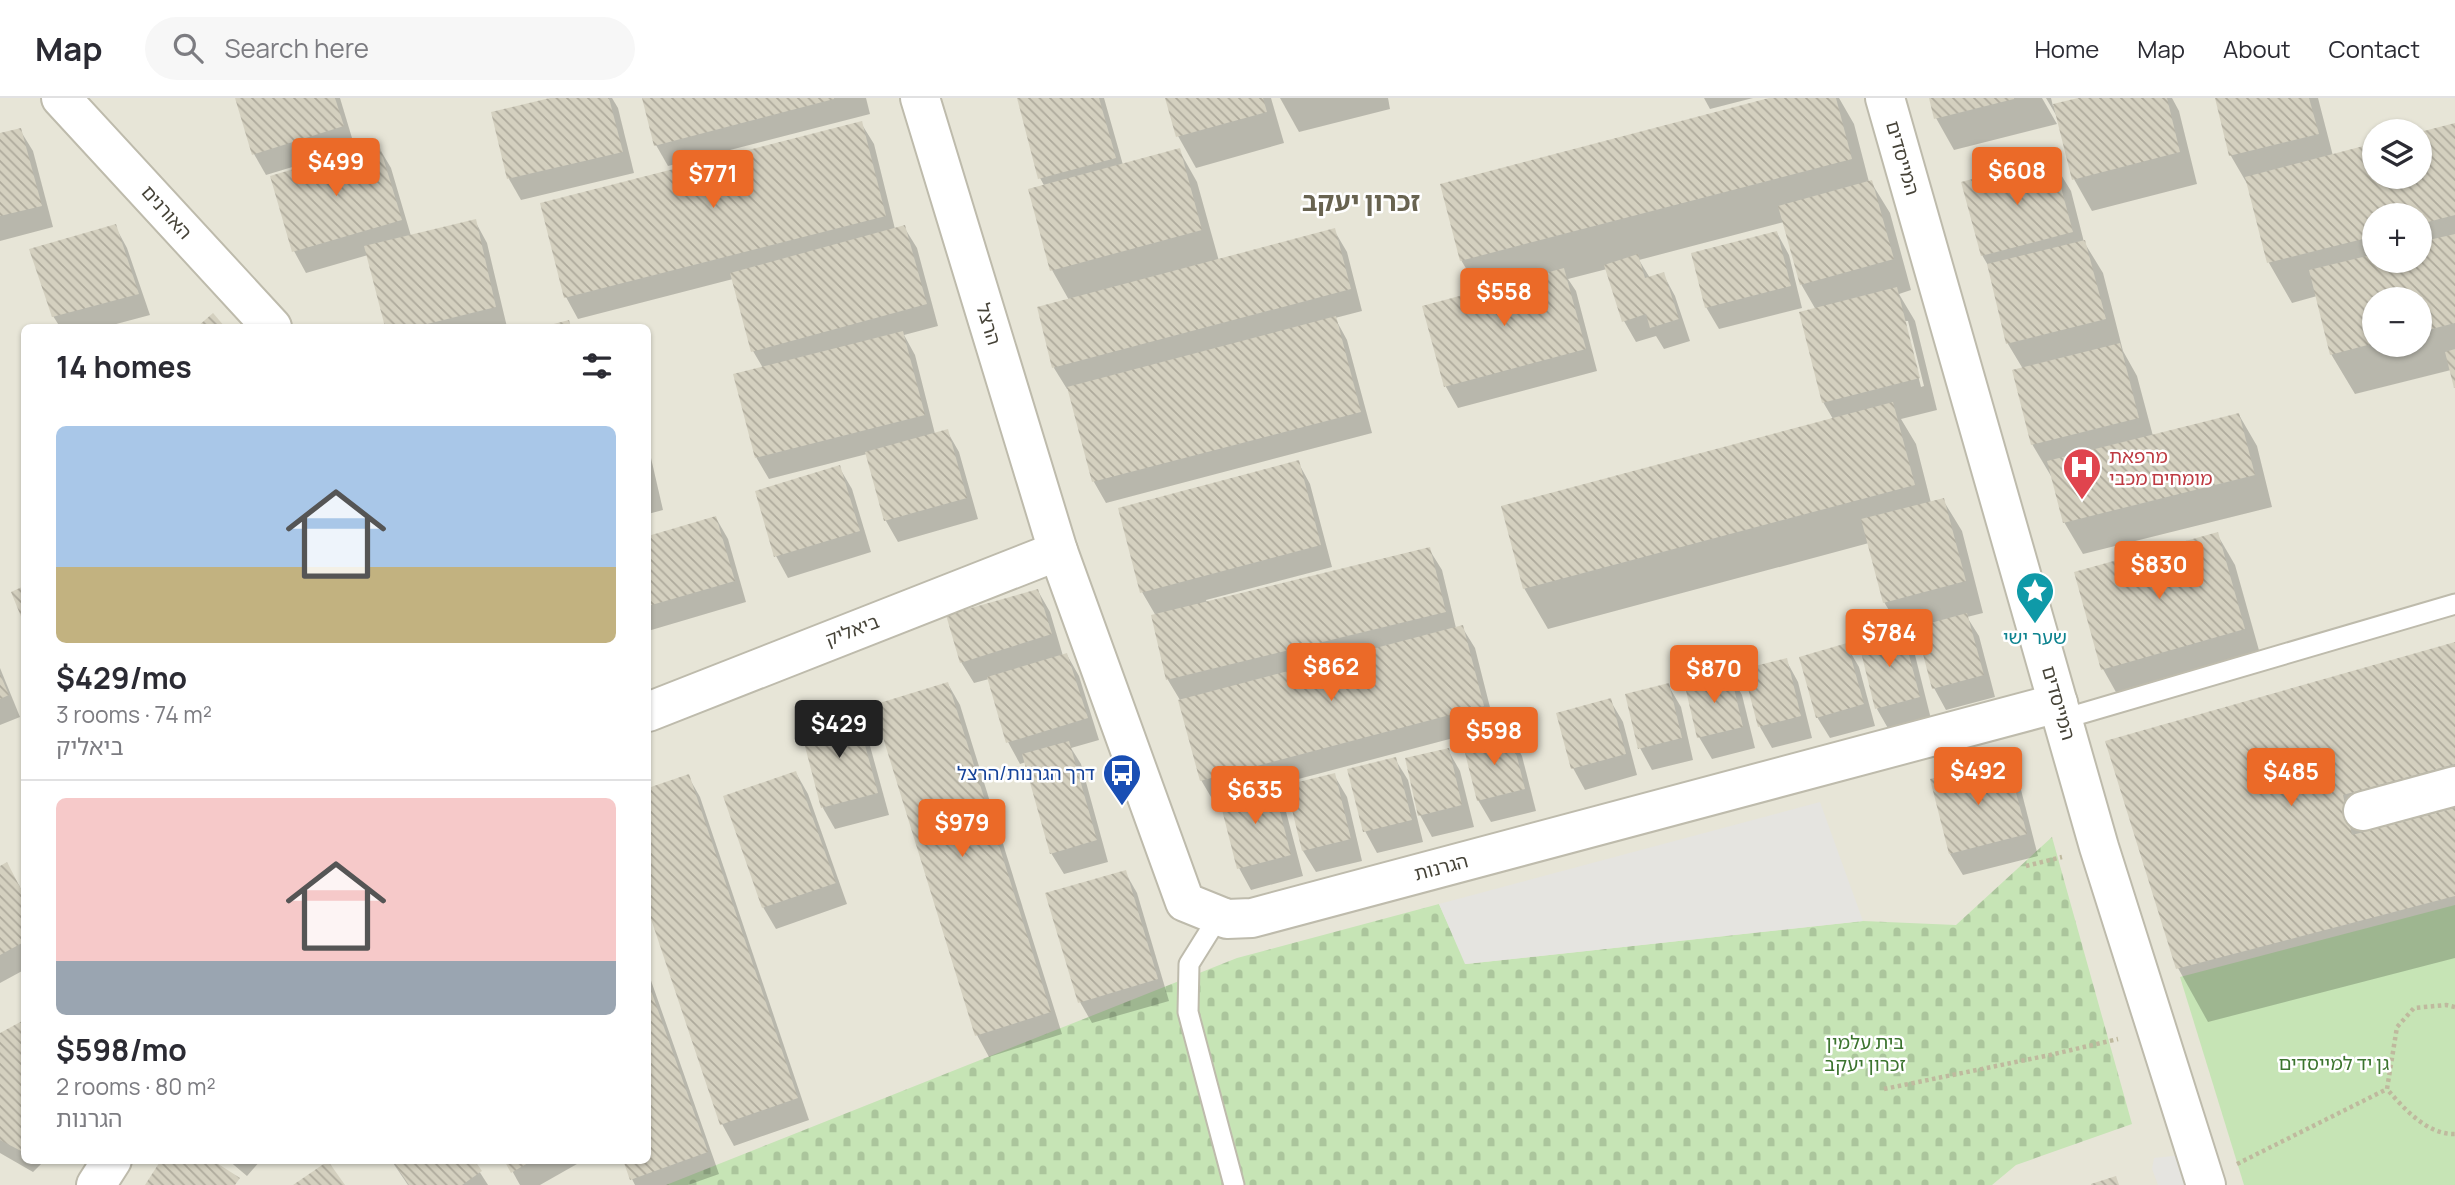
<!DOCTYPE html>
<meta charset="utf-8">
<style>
body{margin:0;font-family:Manrope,"Noto Sans Hebrew",sans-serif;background:#f7f7f7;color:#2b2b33;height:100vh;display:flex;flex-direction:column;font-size:26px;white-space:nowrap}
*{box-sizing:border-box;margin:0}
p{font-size:23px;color:#7c7c81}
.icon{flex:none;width:38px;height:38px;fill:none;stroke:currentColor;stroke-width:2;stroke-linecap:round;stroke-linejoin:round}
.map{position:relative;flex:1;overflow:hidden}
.details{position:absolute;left:21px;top:226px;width:630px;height:840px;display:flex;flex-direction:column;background:#fff;border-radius:10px;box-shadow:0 2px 5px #0004}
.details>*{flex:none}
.fabs{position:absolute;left:2362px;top:21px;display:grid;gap:14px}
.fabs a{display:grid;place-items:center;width:70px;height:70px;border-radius:50%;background:#fff;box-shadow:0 2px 5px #0004;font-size:35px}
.price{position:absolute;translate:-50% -60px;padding:0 16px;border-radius:7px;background:#eb6a28;color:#fff;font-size:23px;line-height:46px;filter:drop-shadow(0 2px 4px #0008)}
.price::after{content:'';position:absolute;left:50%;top:42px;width:21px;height:16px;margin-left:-10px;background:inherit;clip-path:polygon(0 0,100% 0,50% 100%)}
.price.on{background:#222;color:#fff}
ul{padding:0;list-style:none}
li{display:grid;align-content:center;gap:14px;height:371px;padding:0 35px}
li+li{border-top:2px solid #e1e1e2}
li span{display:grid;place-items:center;height:217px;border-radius:10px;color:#555}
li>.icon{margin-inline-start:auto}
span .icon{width:126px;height:126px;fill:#fffc;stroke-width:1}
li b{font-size:30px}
h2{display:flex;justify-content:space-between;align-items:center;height:84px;padding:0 35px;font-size:30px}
header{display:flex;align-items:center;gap:42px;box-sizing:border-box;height:98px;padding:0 35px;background:#fff;border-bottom:2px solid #e1e1e2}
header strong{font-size:33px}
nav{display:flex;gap:38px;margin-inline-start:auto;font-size:24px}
.search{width:490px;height:63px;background:#f7f7f7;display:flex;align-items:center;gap:18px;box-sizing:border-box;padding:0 24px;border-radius:38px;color:#7c7c81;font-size:26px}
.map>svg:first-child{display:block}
</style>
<header>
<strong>Map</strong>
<div class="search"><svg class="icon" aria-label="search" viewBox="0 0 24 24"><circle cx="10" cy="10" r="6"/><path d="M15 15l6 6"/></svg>Search here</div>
<nav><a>Home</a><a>Map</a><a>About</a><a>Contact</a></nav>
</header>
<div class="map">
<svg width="2455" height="1087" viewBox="0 0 2455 1087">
<defs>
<pattern id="cemetery-stones" width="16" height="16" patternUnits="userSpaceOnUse" patternTransform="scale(1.75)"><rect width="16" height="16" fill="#c6e4b5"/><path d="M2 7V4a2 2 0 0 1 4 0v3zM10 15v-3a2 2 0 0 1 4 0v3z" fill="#abc59c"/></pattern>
<pattern id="building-back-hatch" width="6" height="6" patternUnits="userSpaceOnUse" patternTransform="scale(1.75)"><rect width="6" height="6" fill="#d4d0bf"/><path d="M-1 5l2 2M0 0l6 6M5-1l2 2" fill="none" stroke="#aeaa9c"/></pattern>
</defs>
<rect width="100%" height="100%" fill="#f3f2e9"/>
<!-- residential -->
<path fill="#e7e5d7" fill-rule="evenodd" d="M0,0H2455V1087H0ZM2375,33H2420V79H2375ZM2375,117H2420V163H2375ZM2375,201H2420V247H2375ZM24,229H648V1062H24Z"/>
<!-- green -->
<path fill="#c6e4b5" d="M2455,807V1087H2244L2180,879Z"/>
<!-- cemetery -->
<path fill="url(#cemetery-stones)" d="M2052,739L2132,1026L2016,1067L1992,1087H666L1237,860L1439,806L1466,866L1863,823L1956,827Z"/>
<!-- parking -->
<g fill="#e5e4e0">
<path d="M1820,704L1863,823L1465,866L1439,806Z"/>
<path d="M2182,1057L2191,1087H2158L2152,1071L2154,1060Z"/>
</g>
<!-- shadow -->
<g fill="#0003" fill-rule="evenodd">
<path d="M236,0H340L355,50L266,77L254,56Z"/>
<path d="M557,0H612L618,10L634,75L521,102L509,81L493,16Z"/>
<path d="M644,0H866L870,16L668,68L656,47Z"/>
<path d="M1021,0H1104L1123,67L1179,52L1197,84L1219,163L1334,132L1347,154L1362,213L1335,220L1347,242L1372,335L1106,405L1094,384L1069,291H1067L1054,270L1039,211L1069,202L1052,172L1045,89L1040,80Z"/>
<path d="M1167,0H1271L1284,45L1196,70L1178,38Z"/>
<path d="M1280,0H1388L1390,11L1299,34Z"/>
<path d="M1704,0H1753L1710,11Z"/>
<path d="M1776,0H1839L1854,26L1869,84H1871L1890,115L1911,192L1899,196L1915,223L1937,312L1901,321L1916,346L1931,405L1943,402L1962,433L1983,515L1967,519L1979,538L1995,599L1946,612L1934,590L1918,532L1904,535L1914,553L1931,621L1889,632L1877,611L1901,532L1884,504L1869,445L1548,531L1524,490L1833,321L1823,304L1816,212L1801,186L1784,124L1639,162L1650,180L1663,176L1675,198L1690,243L1664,251L1656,238L1636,244L1624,223L1607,171L1568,181L1576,193L1597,273L1458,310L1446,289L1425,209L1480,194L1461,162ZM1904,223H1908L1924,288L1921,289Z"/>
<path d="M1931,0H2042L2057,26L1954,52L1936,20Z"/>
<path d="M2046,0H2051L2053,8L2085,0H2172L2179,13L2197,86L2092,113L2074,81L2059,22Z"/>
<path d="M2216,0H2318L2333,58L2375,79H2420L2455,27V287L2451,272L2355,296L2331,256L2317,198L2292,205L2269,165L2249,89L2231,58ZM2375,117H2420V163H2375ZM2375,201H2420V247H2375Z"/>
<path d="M861,25L874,46L895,131L904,129L917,150L938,228L904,237L915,257L935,336L947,333L959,354L978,421L898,444L886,423L867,356L769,381L756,359L763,270L753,253L733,181L578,221L566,199Z"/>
<path d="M20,32L33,53L53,129L0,143V37Z"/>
<path d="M378,48L391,70L411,138L475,123L487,145L507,229H387L368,157L306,175L294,153Z"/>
<path d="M2052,62L2071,93L2084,144L2103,175L2123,253L2137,278L2153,338L2239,317L2257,348L2272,409L2083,456L2064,424L2053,377L2051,378L2032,346L2023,271L2008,246L1989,169L1982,157Z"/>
<path d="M115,128L127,150L150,217L105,229H60L53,218Z"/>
<path d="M1777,135L1789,157L1802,210L1719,231L1706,209Z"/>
<path d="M648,347L663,412L648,416Z"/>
<path d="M1298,364L1310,386L1332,469L1206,502L1207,505L1429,451L1442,472L1456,530L1462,529L1475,550L1495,629L1272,688L1285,710L1303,778L1251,792L1239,770L1221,701L1214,704L1201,682L1180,602L1168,582L1156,518L1142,494Z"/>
<path d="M839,369L852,391L871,454L788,480L776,458Z"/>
<path d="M716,420L728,441L746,504L648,533V440Z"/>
<path d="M2217,436L2235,467L2262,563L2121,603L2103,571Z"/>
<path d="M1038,493L1050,514L1063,558L1067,557L1079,578L1099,642L1071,650L1081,666L1108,764L1064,776L1051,755L1026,664L1020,666L1008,644L989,581L974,585L961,564Z"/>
<path d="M2455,546V860L2208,924L2178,870Z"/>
<path d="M1846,547L1859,569L1875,628L1830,640L1817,619Z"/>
<path d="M1786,562L1798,584L1812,640L1772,650L1760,629L1745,572Z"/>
<path d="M0,570L20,619L0,627Z"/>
<path d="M1729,575L1742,597L1755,650L1712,661L1699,639Z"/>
<path d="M948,586L960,607L1062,936L989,959L977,937Z"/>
<path d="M1668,587L1681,609L1693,662L1652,672L1640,650Z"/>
<path d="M1610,602L1623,624L1637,677L1585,692L1573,670Z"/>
<path d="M855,616L867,637L889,717L835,731L823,710L802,630Z"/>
<path d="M1510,637L1522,658L1536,713L1491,724L1478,702Z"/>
<path d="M1448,652L1460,673L1474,729L1432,739L1420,717Z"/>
<path d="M1395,661L1408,682L1423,744L1377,755L1365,733Z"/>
<path d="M2006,663L2019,684L2038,758L1963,777L1950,756Z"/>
<path d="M796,675L808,696L847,806L776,831L763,809Z"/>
<path d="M1334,677L1347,699L1362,763L1316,774L1303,753L1288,689Z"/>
<path d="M688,678L700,699L809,1022L734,1048L722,1026L648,806V691Z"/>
<path d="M0,770L19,787L24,798V872L0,885Z"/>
<path d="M1125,774L1137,795L1169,903L1092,925L1080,904Z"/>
<path d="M648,874L719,1076L688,1087H635L632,1081L648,1062Z"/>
<path d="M24,924V1062H45L33,1074L0,1055V937Z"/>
<path d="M228,1062H261L247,1078Z"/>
<path d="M391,1062H472L488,1087H408Z"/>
<path d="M506,1062H584L540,1087H520Z"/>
</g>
<!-- building -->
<g fill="url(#building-back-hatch)">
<path d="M235,0H335L344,28L252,57Z"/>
<path d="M550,0H609L623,54L507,81L491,14Z"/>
<path d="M642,0H834V1L654,48Z"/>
<path d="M1017,0H1099L1116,60L1038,81Z"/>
<path d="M1165,0H1263L1267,14L1176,39Z"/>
<path d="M1769,0H1836L1852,61L1460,163L1440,86Z"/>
<path d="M1929,0H2014V1L1934,21Z"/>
<path d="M2078,0H2167L2180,54L2072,82L2053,6Z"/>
<path d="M2215,0H2309L2319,36L2229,58Z"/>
<path d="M862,23L886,118L564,200L540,105Z"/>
<path d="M2455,25V117L2420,126V117H2375V138L2267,165L2245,79L2375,45V79H2420V34Z"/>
<path d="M21,30L42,108L0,118V35Z"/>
<path d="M379,46L402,122L292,154L270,78Z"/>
<path d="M1180,50L1202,132L1050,173L1028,91Z"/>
<path d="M2053,60L2073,134L1981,158L1961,84Z"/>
<path d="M1872,82L1894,161L1800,187L1778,108Z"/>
<path d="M476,121L496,209L415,229H385L364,148Z"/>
<path d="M116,126L139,196L52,219L29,151Z"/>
<path d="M905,127L927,206L751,254L730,175Z"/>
<path d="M1335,130L1351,191L1052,270L1037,209Z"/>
<path d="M1777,133L1791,188L1705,210L1691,155Z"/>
<path d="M2455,136V225L2420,234V201H2375V245L2330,257L2309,172L2375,156V163H2420V144Z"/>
<path d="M2085,142L2106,221L2006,246L1987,166Z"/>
<path d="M1638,156L1645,180L1664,174L1679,221L1650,230L1646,216L1622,224L1604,167Z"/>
<path d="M1564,170L1586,251L1444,289L1422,208Z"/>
<path d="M1897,189L1920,280L1822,305L1799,214Z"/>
<path d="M213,215L225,229H197Z"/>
<path d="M1336,218L1361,314L1092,384L1067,289Z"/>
<path d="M569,222L571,229H546V228Z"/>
<path d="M903,233L925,317L755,360L733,276Z"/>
<path d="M2120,245L2139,320L2031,347L2012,272Z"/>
<path d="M2455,251V290H2454L2445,254Z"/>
<path d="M1893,304L1915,387L1523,491L1501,408Z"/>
<path d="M2239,315L2255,377L2063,425L2047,363Z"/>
<path d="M948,331L967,400L884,423L865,354Z"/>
<path d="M1299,362L1321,447L1140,495L1118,410Z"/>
<path d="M840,367L860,433L774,459L755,393Z"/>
<path d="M1944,400L1966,483L1883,505L1861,421Z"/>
<path d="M716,418L735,483L648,508V438Z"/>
<path d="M2218,434L2245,531L2101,572L2074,474Z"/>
<path d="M1430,449L1446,514L1166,582L1151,517Z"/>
<path d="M24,488V526L11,494Z"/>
<path d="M1038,491L1052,536L960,565L946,517Z"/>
<path d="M1967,515L1984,577L1932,591L1916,529Z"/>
<path d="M1463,527L1484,608L1200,683L1178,602Z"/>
<path d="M1902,530L1920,599L1875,611L1858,542Z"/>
<path d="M2455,544V666L2343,697L2352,737L2455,710V798L2176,871L2105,643Z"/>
<path d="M1847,545L1864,606L1816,620L1799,559Z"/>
<path d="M1067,555L1088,620L1006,645L987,579Z"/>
<path d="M1787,560L1801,618L1758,629L1743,571Z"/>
<path d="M1730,573L1743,629L1697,640L1684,584Z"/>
<path d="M0,576L9,597L0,601Z"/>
<path d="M948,584L1051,914L975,938L873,607Z"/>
<path d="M1669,585L1682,640L1638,651L1625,596Z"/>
<path d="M1611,600L1626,656L1571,671L1556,615Z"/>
<path d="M856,614L878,695L821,710L800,629Z"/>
<path d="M1511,635L1525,691L1477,703L1463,647Z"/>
<path d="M1069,643L1097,742L1050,756L1022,656Z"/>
<path d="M1449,650L1462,707L1418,718L1405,660Z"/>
<path d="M1396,659L1412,722L1363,734L1347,671Z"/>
<path d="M2007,661L2027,736L1949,756L1930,681Z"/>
<path d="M796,673L836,785L762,810L723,698Z"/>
<path d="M1335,675L1351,741L1302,753L1286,687Z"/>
<path d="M689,676L798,1000L720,1027L648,812V690Z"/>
<path d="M1273,686L1291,757L1237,771L1219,700Z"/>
<path d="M7,764L24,797V844L0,857V768Z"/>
<path d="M1126,772L1158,881L1078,905L1045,795Z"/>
<path d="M648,884L708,1054L630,1082L623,1062H648Z"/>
<path d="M24,922V1049L21,1053L0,1042V935Z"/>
<path d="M161,1062H212L240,1080L235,1087H145Z"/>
<path d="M392,1062H474L482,1073L462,1087H409Z"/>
<path d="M504,1062H533L511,1075Z"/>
<path d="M328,1063L345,1087H293Z"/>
<path d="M2116,1078L2119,1087H2091V1086Z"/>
</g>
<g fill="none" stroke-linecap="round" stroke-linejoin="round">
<defs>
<g id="service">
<path d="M2063,621L2455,506"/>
<path d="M1219,818L1189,866L1188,914L1234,1087"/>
</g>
<g id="minor">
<path d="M61,0L272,229"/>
<path d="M920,0L1058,453L1185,804L1227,821L1252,820L2058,605"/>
<path d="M1885,0L2099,749L2206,1087"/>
<path d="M648,614L1058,453"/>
<path d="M2363,713L2455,688"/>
<path d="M96,1087L112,1062"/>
</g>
</defs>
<!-- service casing -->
<use href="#service" stroke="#bebbac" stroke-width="23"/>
<!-- minor casing -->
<use href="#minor" stroke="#bebbac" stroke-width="42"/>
<!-- path -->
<g stroke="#bfb99e" stroke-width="4.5" stroke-dasharray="3.5 3.5" stroke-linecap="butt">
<path d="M2026,768L2062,759"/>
<path d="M2455,909L2446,907L2414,910L2397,929L2387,991C2404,1011 2428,1037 2455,1036"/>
<path d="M1884,991L2050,957L2118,941"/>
<path d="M2237,1066L2387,991"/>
</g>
<!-- service -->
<use href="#service" stroke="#fff" stroke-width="19"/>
<!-- minor -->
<use href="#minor" stroke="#fff" stroke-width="38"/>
</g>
<!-- icons -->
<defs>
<symbol id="hospital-pin" viewBox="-11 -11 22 30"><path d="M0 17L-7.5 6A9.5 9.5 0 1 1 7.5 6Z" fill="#e0444e" stroke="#fff"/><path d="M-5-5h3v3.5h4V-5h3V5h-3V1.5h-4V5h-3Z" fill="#fff"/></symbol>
<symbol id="sight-pin" viewBox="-11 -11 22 30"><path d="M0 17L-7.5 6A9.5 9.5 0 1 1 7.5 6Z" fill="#0f9aa8" stroke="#fff"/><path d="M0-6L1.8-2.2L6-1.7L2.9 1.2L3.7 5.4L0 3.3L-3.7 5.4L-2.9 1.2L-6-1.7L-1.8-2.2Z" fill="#fff"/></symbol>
<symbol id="bus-pin" viewBox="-11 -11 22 30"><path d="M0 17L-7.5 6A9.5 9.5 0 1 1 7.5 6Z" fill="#1a4fb4" stroke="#fff"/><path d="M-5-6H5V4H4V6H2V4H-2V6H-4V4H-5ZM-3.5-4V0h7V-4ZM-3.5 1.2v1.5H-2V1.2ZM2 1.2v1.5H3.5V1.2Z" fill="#fff"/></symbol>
</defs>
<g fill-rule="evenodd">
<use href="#hospital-pin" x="2060" y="347" width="44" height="60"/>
<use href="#sight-pin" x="2013" y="471" width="44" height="60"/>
<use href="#bus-pin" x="1100" y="653" width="44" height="60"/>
</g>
<g text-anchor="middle" stroke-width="5" stroke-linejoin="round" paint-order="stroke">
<!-- street labels -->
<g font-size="19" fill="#464338" stroke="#fff">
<text transform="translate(1903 60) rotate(74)" y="7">המייסדים</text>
<text transform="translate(167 114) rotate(48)" y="7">האורנים</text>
<text transform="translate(989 226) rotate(73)" y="7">הרצל</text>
<text transform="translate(852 532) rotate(-21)" y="7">ביאליק</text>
<text transform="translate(2059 605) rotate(74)" y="7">המייסדים</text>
<text transform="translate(1441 769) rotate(-15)" y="7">הגרנות</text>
</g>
<!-- health labels -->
<g font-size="19" fill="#be3a42" stroke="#fff" text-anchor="start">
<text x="2109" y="365">מרפאת<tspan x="2109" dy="22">מומחים מכבי</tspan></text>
</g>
<!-- culture labels -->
<g font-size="19" fill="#0d838f" stroke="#fff">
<text x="2035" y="546">שער ישי</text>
</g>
<!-- transit labels -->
<g font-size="19" fill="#164399" stroke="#fff" text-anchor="end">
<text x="1095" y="682">דרך הגרנות/הרצל</text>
</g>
<!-- park labels -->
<g font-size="19" fill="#3c742f" stroke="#fff">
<text x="1865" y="951">בית עלמין<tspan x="1865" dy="22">זכרון יעקב</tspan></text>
<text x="2334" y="972">גן יד למייסדים</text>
</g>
<!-- district labels -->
<g font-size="26" font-weight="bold" fill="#686350" stroke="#fff">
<text x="1361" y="113">זכרון יעקב</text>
</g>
</g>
</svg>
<div class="fabs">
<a><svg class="icon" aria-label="layers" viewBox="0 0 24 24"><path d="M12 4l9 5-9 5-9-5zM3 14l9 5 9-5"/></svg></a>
<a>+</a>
<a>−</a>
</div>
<b class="price" style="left:336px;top:100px">$499</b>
<b class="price" style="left:2017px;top:109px">$608</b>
<b class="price" style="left:713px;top:112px">$771</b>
<b class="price" style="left:1504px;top:230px">$558</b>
<b class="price" style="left:2159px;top:503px">$830</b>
<b class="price" style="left:1889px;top:571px">$784</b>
<b class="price" style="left:1331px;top:605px">$862</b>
<b class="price" style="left:1714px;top:607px">$870</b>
<b class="price on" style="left:839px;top:662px">$429</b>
<b class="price" style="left:1494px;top:669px">$598</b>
<b class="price" style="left:1978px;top:709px">$492</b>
<b class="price" style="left:2291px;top:710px">$485</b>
<b class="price" style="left:1255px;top:728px">$635</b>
<b class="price" style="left:962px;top:761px">$979</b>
<section class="details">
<h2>14 homes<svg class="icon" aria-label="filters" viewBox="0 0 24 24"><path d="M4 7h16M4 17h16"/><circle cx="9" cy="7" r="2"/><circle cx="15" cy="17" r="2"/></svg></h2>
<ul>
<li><span style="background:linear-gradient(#a9c7e8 65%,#c2b280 0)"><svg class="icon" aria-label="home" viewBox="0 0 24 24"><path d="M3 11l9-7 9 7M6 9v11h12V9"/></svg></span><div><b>$429/mo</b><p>3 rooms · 74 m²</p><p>ביאליק</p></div></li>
<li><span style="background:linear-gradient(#f6c9c9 75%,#9aa5b1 0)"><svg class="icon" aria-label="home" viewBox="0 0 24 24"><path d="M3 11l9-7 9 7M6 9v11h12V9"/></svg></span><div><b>$598/mo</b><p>2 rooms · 80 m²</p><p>הגרנות</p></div></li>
</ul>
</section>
</div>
